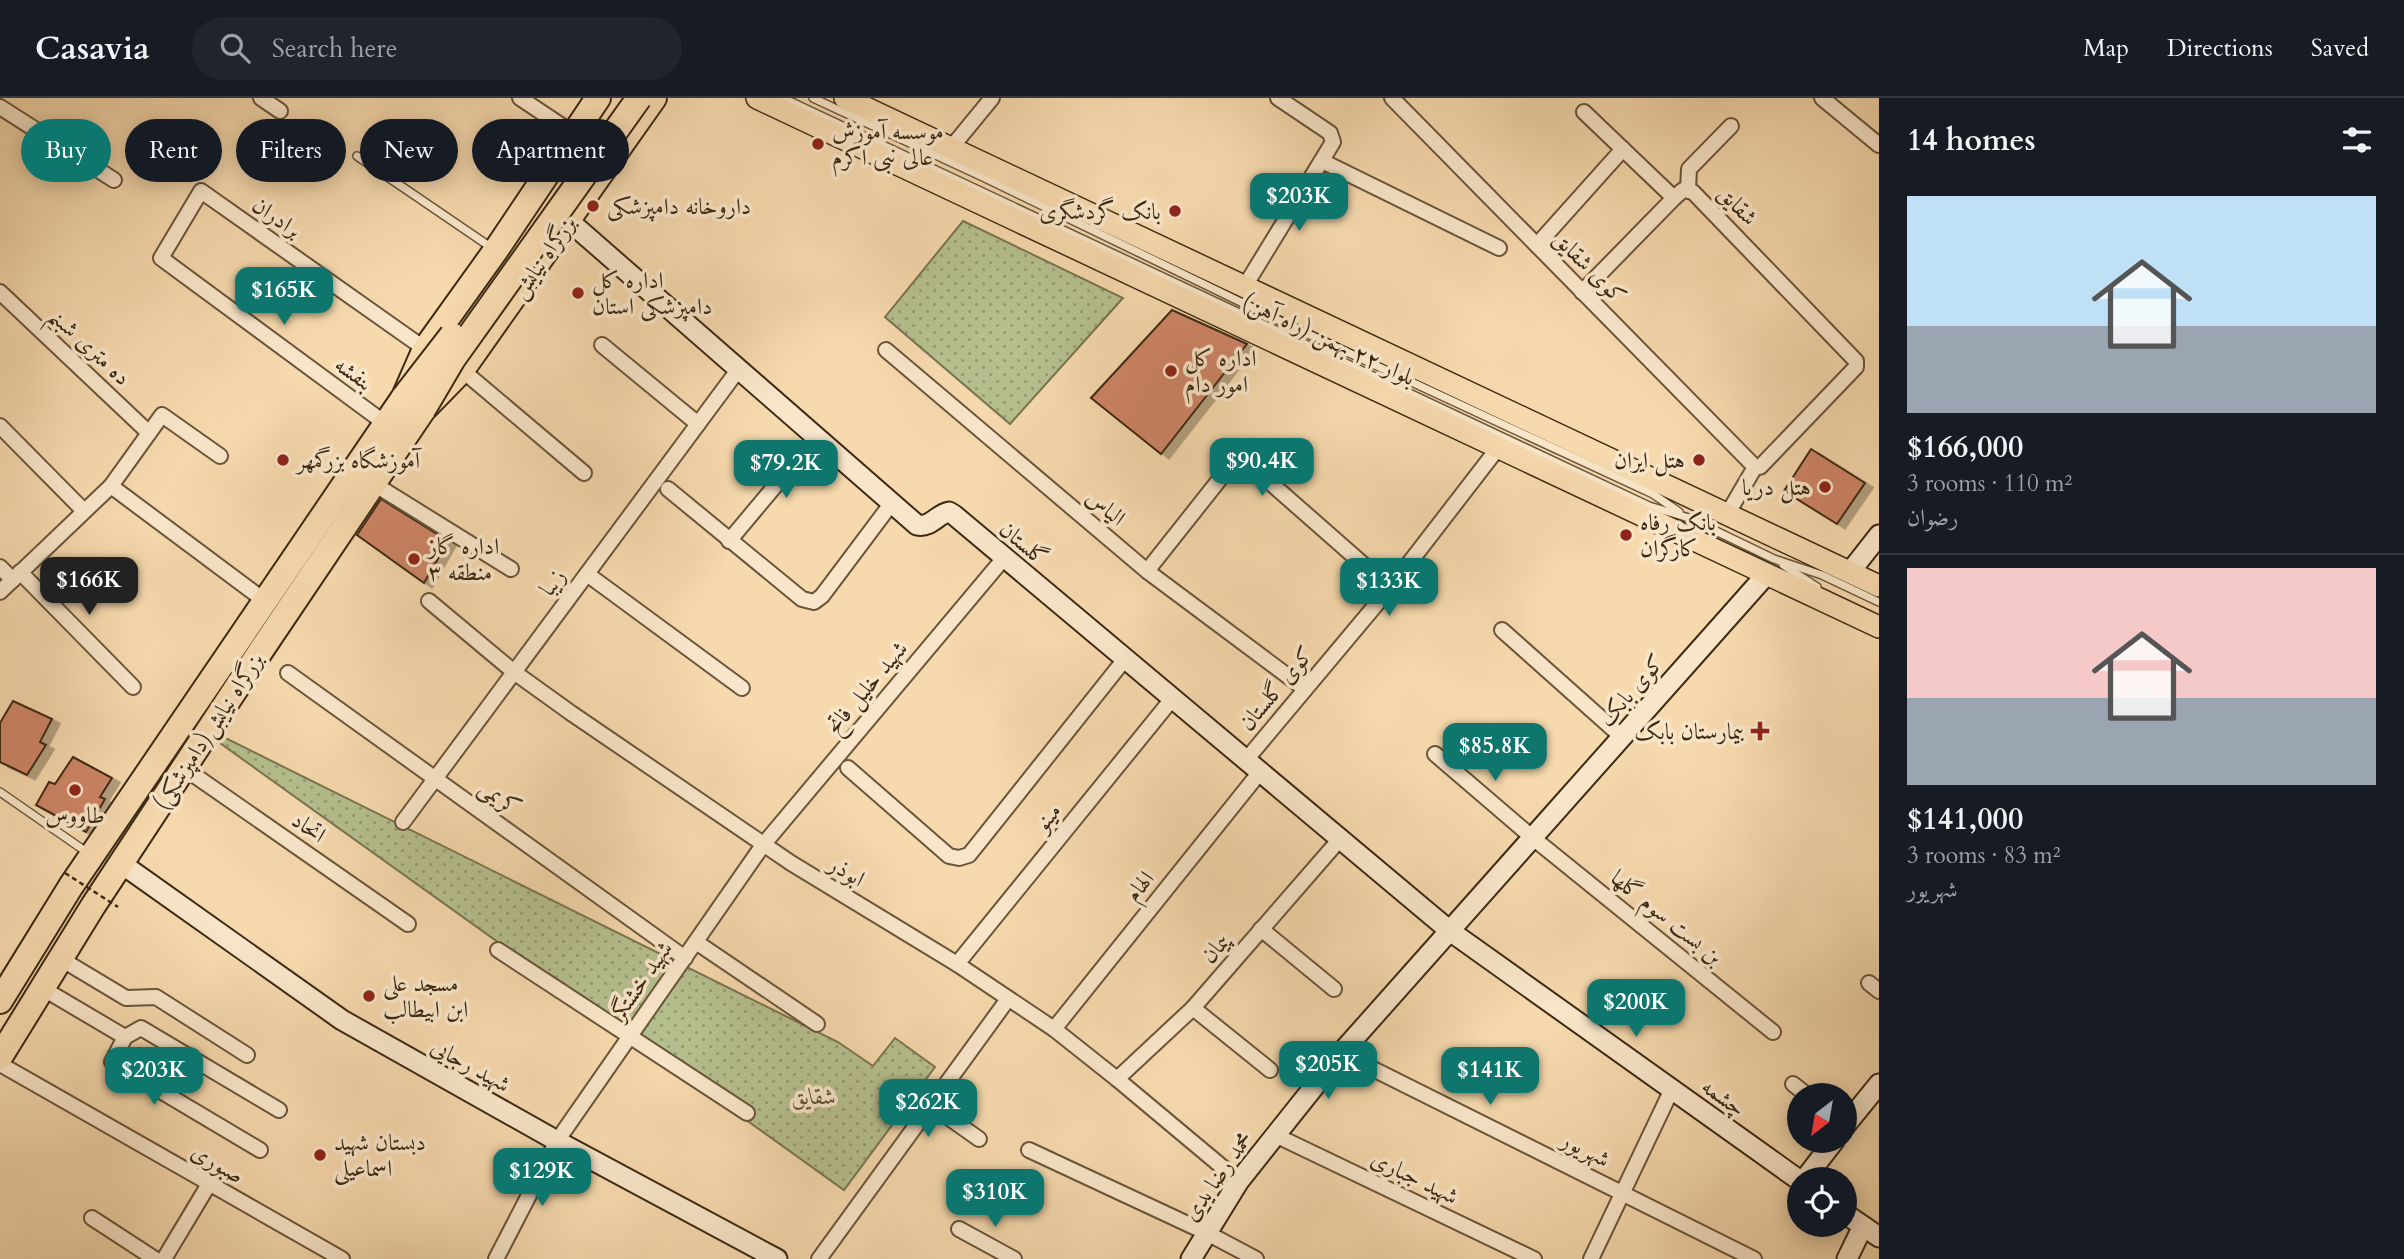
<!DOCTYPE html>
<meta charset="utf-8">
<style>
body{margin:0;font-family:Cardo,Amiri,serif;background:#20242c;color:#f1f3f6;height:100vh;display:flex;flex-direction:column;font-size:26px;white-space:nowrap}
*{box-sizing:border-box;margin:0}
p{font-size:23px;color:#9ea1a6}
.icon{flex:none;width:38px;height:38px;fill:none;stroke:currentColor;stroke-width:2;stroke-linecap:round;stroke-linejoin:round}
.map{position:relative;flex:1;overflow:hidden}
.side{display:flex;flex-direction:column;background:#171b24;width:525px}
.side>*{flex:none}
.hud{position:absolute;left:21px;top:21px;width:665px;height:63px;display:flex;gap:14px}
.needle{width:46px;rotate:211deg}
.buttons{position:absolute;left:1787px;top:985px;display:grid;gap:14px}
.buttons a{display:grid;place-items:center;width:70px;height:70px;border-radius:50%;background:#171b24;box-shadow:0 4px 18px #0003;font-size:35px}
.price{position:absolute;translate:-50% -60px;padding:0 16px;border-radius:14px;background:#0f766e;color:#fff;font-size:23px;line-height:46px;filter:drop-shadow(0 2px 4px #0008)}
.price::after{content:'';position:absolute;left:50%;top:42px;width:21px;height:16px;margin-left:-10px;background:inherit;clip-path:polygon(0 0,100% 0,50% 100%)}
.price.active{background:#222;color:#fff}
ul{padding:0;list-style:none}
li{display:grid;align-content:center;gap:14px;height:371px;padding:0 28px}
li+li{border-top:2px solid #363941}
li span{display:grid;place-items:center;height:217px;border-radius:0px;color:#555}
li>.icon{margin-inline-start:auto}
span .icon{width:126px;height:126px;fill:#fffc;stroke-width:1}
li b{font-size:30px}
h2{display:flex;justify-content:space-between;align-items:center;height:84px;padding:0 28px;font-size:30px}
.chip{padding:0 24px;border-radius:32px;background:#171b24;box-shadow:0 4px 18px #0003;font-size:24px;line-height:63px}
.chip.active{background:#0f766e;color:#fff}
header{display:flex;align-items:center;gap:42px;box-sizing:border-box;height:98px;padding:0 35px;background:#171b24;border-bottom:2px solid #363941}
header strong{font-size:33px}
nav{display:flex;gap:38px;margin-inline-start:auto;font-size:24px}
.search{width:490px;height:63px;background:#20242c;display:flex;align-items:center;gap:18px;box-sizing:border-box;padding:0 24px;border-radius:38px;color:#9ea1a6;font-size:26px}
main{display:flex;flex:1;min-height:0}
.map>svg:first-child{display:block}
</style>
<header>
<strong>Casavia</strong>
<div class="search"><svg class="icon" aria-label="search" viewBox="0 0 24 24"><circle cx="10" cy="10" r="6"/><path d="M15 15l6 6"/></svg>Search here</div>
<nav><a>Map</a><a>Directions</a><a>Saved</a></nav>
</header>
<main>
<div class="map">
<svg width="1879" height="1161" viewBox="0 0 1879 1161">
<defs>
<pattern id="green-dots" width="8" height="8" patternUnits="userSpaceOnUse" patternTransform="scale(1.75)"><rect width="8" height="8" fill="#b6c08f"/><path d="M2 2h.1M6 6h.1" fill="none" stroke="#959c74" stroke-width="1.8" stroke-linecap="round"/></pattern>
<filter id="shadow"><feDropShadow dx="8" dy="4.5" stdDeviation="0" flood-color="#0004"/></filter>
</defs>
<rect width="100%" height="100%" fill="#f6d9ad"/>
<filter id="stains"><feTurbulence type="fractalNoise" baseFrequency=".00286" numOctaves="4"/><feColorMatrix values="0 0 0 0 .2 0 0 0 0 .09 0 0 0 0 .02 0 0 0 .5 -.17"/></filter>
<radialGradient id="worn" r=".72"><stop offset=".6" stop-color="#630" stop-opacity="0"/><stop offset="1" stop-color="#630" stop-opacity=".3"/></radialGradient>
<!-- green -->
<g fill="url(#green-dots)" stroke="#797451" stroke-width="2">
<path d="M963,123L1123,200L1010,326L885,219Z"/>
<path d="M185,620L838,944L873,968L895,940L935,969L844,1092Z"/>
</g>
<!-- building -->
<g fill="#ce8566" stroke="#3c2913" stroke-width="2" filter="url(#shadow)">
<path d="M1172,212L1247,246L1161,356L1091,300Z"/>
<path d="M1811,351L1865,385L1837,426L1784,393Z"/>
<path d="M381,401L448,443L424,485L357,437Z"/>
<path d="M13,603L52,621L40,644L46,647L27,677L0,664V625Z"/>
<path d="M73,659L112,680L100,699L105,701L86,734L36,707L49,684L55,686Z"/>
</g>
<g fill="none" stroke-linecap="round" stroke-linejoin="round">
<defs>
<g id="lane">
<path d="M783,0L1649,408L1689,420L1774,461L1822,477L1879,504"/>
<path d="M813,0L985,80L1278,222L1653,396L1679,414"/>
<path d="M357,58L492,150"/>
<path d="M1783,467L1817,489"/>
<path d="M0,694L88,755"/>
</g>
<g id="street">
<path d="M261,0L280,13"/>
<path d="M520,0L574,36"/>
<path d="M1392,0L1755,369"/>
<path d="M1822,0L1879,47"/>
<path d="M0,9L114,82"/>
<path d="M1584,14L1674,100"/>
<path d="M951,50L992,0"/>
<path d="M1322,63L1499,150"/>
<path d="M1688,91L1689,71L1731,28"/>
<path d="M1537,147L1623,51"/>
<path d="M1245,188L1333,44L1330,35L1278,0"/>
<path d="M0,194L149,335"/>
<path d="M1582,194L1674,100L1683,92L1693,94L1856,263V269L1760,369H1755"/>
<path d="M602,247L698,326"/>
<path d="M886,252L1147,473L1305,591"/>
<path d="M462,272L584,375"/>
<path d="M386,326L161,160L201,93L425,251"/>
<path d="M0,328L84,413"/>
<path d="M374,386L511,471"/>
<path d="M111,388L265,503"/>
<path d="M668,391L802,501L814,504L822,498L891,406"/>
<path d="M1728,415L1755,369"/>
<path d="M729,443L816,339"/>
<path d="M0,469L13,482"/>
<path d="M1147,473L1231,367L1249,366L1390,490"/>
<path d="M20,474L133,589"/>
<path d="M587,476L742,590"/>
<path d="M0,494L111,388L162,317L220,358"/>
<path d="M429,503L514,574L571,615L791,765L957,866L1054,931L1117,981L1239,1083"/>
<path d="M1502,532L1622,639"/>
<path d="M288,575L685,860"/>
<path d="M1435,656L1533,740L1773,934"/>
<path d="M1246,662L1390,490L1498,350"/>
<path d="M184,670L408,826"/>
<path d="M848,670L949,758L959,760L969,757L1125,561"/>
<path d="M403,724L738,272"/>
<path d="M1261,831L1334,891"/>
<path d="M696,844L817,926"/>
<path d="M498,852L747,1015"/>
<path d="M61,861L126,900L156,899L247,957"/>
<path d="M957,866L1172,601"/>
<path d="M1869,885L1879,893"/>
<path d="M42,890L125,939L141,930L279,1012"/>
<path d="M1193,910L1270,972"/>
<path d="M1054,931L1260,674"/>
<path d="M125,939L112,964L260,1052"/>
<path d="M1341,955L1754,1161"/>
<path d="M0,966L342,1161"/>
<path d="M1117,981L1193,910L1340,741"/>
<path d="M1793,986L1808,998"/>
<path d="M931,1007L979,1041"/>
<path d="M1275,1037L1534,1161"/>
<path d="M1029,1052L1207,1135L1256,1161"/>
<path d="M92,1120L155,1161"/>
<path d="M959,1131L1014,1161"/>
<path d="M164,1161L209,1086"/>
<path d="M496,1161L557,1043L763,747L1004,460"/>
<path d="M819,1161L1008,901"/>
<path d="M1591,1161L1672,991"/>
</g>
<g id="secondary">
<path d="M569,123L917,427C931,430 937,416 949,414L954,417L1450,833L1799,1082"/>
<path d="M1850,474L1879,437"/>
<path d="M122,766L342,922L557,1043L777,1161"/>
<path d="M1844,1029L1879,986"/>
<path d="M1804,1082L1834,1043"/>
<path d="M1844,1115L1879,1139"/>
<path d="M1191,1161L1239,1083L1341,955L1766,477"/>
<path d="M1847,1161L1863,1128"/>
</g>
<g id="primary">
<path d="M757,0L1879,529"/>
<path d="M845,0L1879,488"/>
</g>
<g id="highway">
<path d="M0,903L71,788L404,299L425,251L496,152L598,0"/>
<path d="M0,959L93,808L262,551L423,312L462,272L654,0"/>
</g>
</defs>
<!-- lane casing -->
<use href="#lane" stroke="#6a553a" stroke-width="10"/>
<!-- street casing -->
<use href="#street" stroke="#6a553a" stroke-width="18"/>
<!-- secondary casing -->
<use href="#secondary" stroke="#3c2913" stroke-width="23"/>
<!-- primary casing -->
<use href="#primary" stroke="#3c2913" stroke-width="24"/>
<!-- highway casing -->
<use href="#highway" stroke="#3c2913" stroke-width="28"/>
<!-- lane -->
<use href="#lane" stroke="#f9e6ca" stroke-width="7"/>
<!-- street -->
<use href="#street" stroke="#f9e6ca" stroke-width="14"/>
<!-- secondary -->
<use href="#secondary" stroke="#f9e6ca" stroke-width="19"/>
<!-- primary -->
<use href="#primary" stroke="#f6d9ad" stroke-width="21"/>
<!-- highway -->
<use href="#highway" stroke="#f6d9ad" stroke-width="24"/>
<defs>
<g id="highway-bridge">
<path d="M404,299L452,237"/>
<path d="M423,312L453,261L639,0"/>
</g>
</defs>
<!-- highway-bridge casing -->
<use href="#highway-bridge" stroke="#3c2913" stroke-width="28" stroke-linecap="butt"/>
<!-- path-bridge -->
<path stroke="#3c2913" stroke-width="2.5" stroke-dasharray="5 3.5" stroke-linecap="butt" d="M65,775L118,809"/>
<!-- highway-bridge -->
<use href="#highway-bridge" stroke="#f6d9ad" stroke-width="24"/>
</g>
<!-- markers -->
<g fill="#8f2418" stroke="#f9e6ca" stroke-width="2.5">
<circle cx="818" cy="46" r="7"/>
<circle cx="593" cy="108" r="7"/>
<circle cx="1175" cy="113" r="7"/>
<circle cx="578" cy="195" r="7"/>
<circle cx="1171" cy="273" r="7"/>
<circle cx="283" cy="362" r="7"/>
<circle cx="1699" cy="362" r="7"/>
<circle cx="1825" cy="389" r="7"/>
<circle cx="1626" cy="437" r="7"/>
<circle cx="414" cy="461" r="7"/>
<path d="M1756.5 622.5h7v7h7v7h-7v7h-7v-7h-7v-7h7z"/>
<circle cx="75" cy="692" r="7"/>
<circle cx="369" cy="898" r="7"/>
<circle cx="320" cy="1057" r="7"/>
</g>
<g text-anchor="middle" stroke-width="7" stroke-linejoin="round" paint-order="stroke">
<!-- poi labels -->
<g font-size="23" fill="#3c2913" stroke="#f9e6ca" text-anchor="start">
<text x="832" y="41">موسسه آموزش<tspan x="832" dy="26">عالی نبی اکرم</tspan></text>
<text x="607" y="116">داروخانه دامپزشکی</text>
<text x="1161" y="121" text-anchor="end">بانک گردشگری</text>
<text x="592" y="190">اداره کل<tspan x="592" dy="26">دامپزشکی استان</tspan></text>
<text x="1185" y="268">اداره کل<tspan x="1185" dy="26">امور دام</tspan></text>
<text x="297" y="370">آموزشگاه بزرگمهر</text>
<text x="1685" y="370" text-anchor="end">هتل ایران</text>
<text x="1811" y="397" text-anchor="end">هتل دریا</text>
<text x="1640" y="432">بانک رفاه<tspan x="1640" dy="26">کارگران</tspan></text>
<text x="428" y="456">اداره گاز<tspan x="428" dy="26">منطقه ۳</tspan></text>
<text x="1744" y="641" text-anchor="end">بیمارستان بابک</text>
<text x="75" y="725" text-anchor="middle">طاووس</text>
<text x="383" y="893">مسجد علی<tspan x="383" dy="26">ابن ابیطالب</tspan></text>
<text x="334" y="1052">دبستان شهید<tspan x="334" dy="26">اسماعیلی</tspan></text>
</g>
<!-- street labels -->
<g font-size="23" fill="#3c2913" stroke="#f9e6ca">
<text transform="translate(1738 107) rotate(46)" y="8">شقایق</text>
<text transform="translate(277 119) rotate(35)" y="8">برادران</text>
<text transform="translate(543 159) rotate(-55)" y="8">بزرگراه نیایش</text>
<text transform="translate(1590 169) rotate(45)" y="8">کوی شقایق</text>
<text transform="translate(1329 241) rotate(25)" y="8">بلوار ۲۲ بهمن (راه آهن)</text>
<text transform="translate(90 248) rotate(43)" y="8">ده متری شبنم</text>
<text transform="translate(354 275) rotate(36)" y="8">بنفشه</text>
<text transform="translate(1106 409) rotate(40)" y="8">الیاس</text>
<text transform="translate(1024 445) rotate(40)" y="8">گلستان</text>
<text transform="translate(552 484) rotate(-54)" y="8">زیبا</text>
<text transform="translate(866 589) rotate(-50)" y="8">شهید خلیل فاتح</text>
<text transform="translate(1276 590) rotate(-50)" y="8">کوی گلستان</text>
<text transform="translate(1631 592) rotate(-49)" y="8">کوی بابک</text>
<text transform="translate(208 633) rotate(-57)" y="8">بزرگراه نیایش(دامپزشکی)</text>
<text transform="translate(500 699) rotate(36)" y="8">کریمی</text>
<text transform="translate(1047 719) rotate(-51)" y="8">مینو</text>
<text transform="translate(309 729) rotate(35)" y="8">اتحاد</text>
<text transform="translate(847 773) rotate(31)" y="8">ابوذر</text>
<text transform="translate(1139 788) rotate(-51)" y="8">الهام</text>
<text transform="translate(1667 819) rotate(39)" y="8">بن بست سوم گلها</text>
<text transform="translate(1215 850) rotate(-49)" y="8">پیمان</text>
<text transform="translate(641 882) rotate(-55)" y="8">شهید خشتگر</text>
<text transform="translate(471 967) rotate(29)" y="8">شهید رجایی</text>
<text transform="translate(1724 999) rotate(36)" y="8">چشمه</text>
<text transform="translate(1586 1051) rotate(27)" y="8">شهریور</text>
<text transform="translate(218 1065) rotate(30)" y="8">صبوری</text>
<text transform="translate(1217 1078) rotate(-55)" y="8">محمد رضا یدی</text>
<text transform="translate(1415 1079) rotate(26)" y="8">شهید جباری</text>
</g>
<!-- park labels -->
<g font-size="23" font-style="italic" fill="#5a4f32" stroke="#f9e6ca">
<text x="814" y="1006">شقایق</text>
</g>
</g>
<rect width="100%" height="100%" filter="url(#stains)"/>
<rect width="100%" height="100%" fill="url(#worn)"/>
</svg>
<div class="buttons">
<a><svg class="needle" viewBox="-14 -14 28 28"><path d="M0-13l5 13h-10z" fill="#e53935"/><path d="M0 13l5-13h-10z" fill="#9ea1a6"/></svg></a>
<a><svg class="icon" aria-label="locate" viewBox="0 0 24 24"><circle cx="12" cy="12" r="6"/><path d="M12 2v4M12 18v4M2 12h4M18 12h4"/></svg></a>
</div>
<b class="price" style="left:1299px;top:135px">$203K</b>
<b class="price" style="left:284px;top:229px">$165K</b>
<b class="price" style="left:1262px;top:400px">$90.4K</b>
<b class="price" style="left:786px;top:402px">$79.2K</b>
<b class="price active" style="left:89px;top:519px">$166K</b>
<b class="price" style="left:1389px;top:520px">$133K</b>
<b class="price" style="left:1495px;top:685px">$85.8K</b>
<b class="price" style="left:1636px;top:941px">$200K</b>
<b class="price" style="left:1328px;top:1003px">$205K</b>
<b class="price" style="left:154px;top:1009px">$203K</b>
<b class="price" style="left:1490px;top:1009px">$141K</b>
<b class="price" style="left:928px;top:1041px">$262K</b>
<b class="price" style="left:542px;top:1110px">$129K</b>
<b class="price" style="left:995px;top:1131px">$310K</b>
<div class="hud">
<a class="chip active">Buy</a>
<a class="chip">Rent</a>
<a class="chip">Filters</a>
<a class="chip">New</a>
<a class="chip">Apartment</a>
</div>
</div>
<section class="side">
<h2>14 homes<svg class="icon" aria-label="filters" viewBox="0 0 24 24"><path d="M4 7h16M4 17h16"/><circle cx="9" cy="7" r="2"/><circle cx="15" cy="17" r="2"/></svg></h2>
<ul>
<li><span style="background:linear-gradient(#bfe0f5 60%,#9aa5b1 0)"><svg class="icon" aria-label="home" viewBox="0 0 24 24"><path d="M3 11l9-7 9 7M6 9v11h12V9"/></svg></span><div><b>$166,000</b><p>3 rooms · 110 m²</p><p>رضوان</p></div></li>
<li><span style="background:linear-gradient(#f6c9c9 60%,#9aa5b1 0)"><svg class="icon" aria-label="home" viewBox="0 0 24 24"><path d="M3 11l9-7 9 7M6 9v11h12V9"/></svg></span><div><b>$141,000</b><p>3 rooms · 83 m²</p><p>شهریور</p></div></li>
</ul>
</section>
</main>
